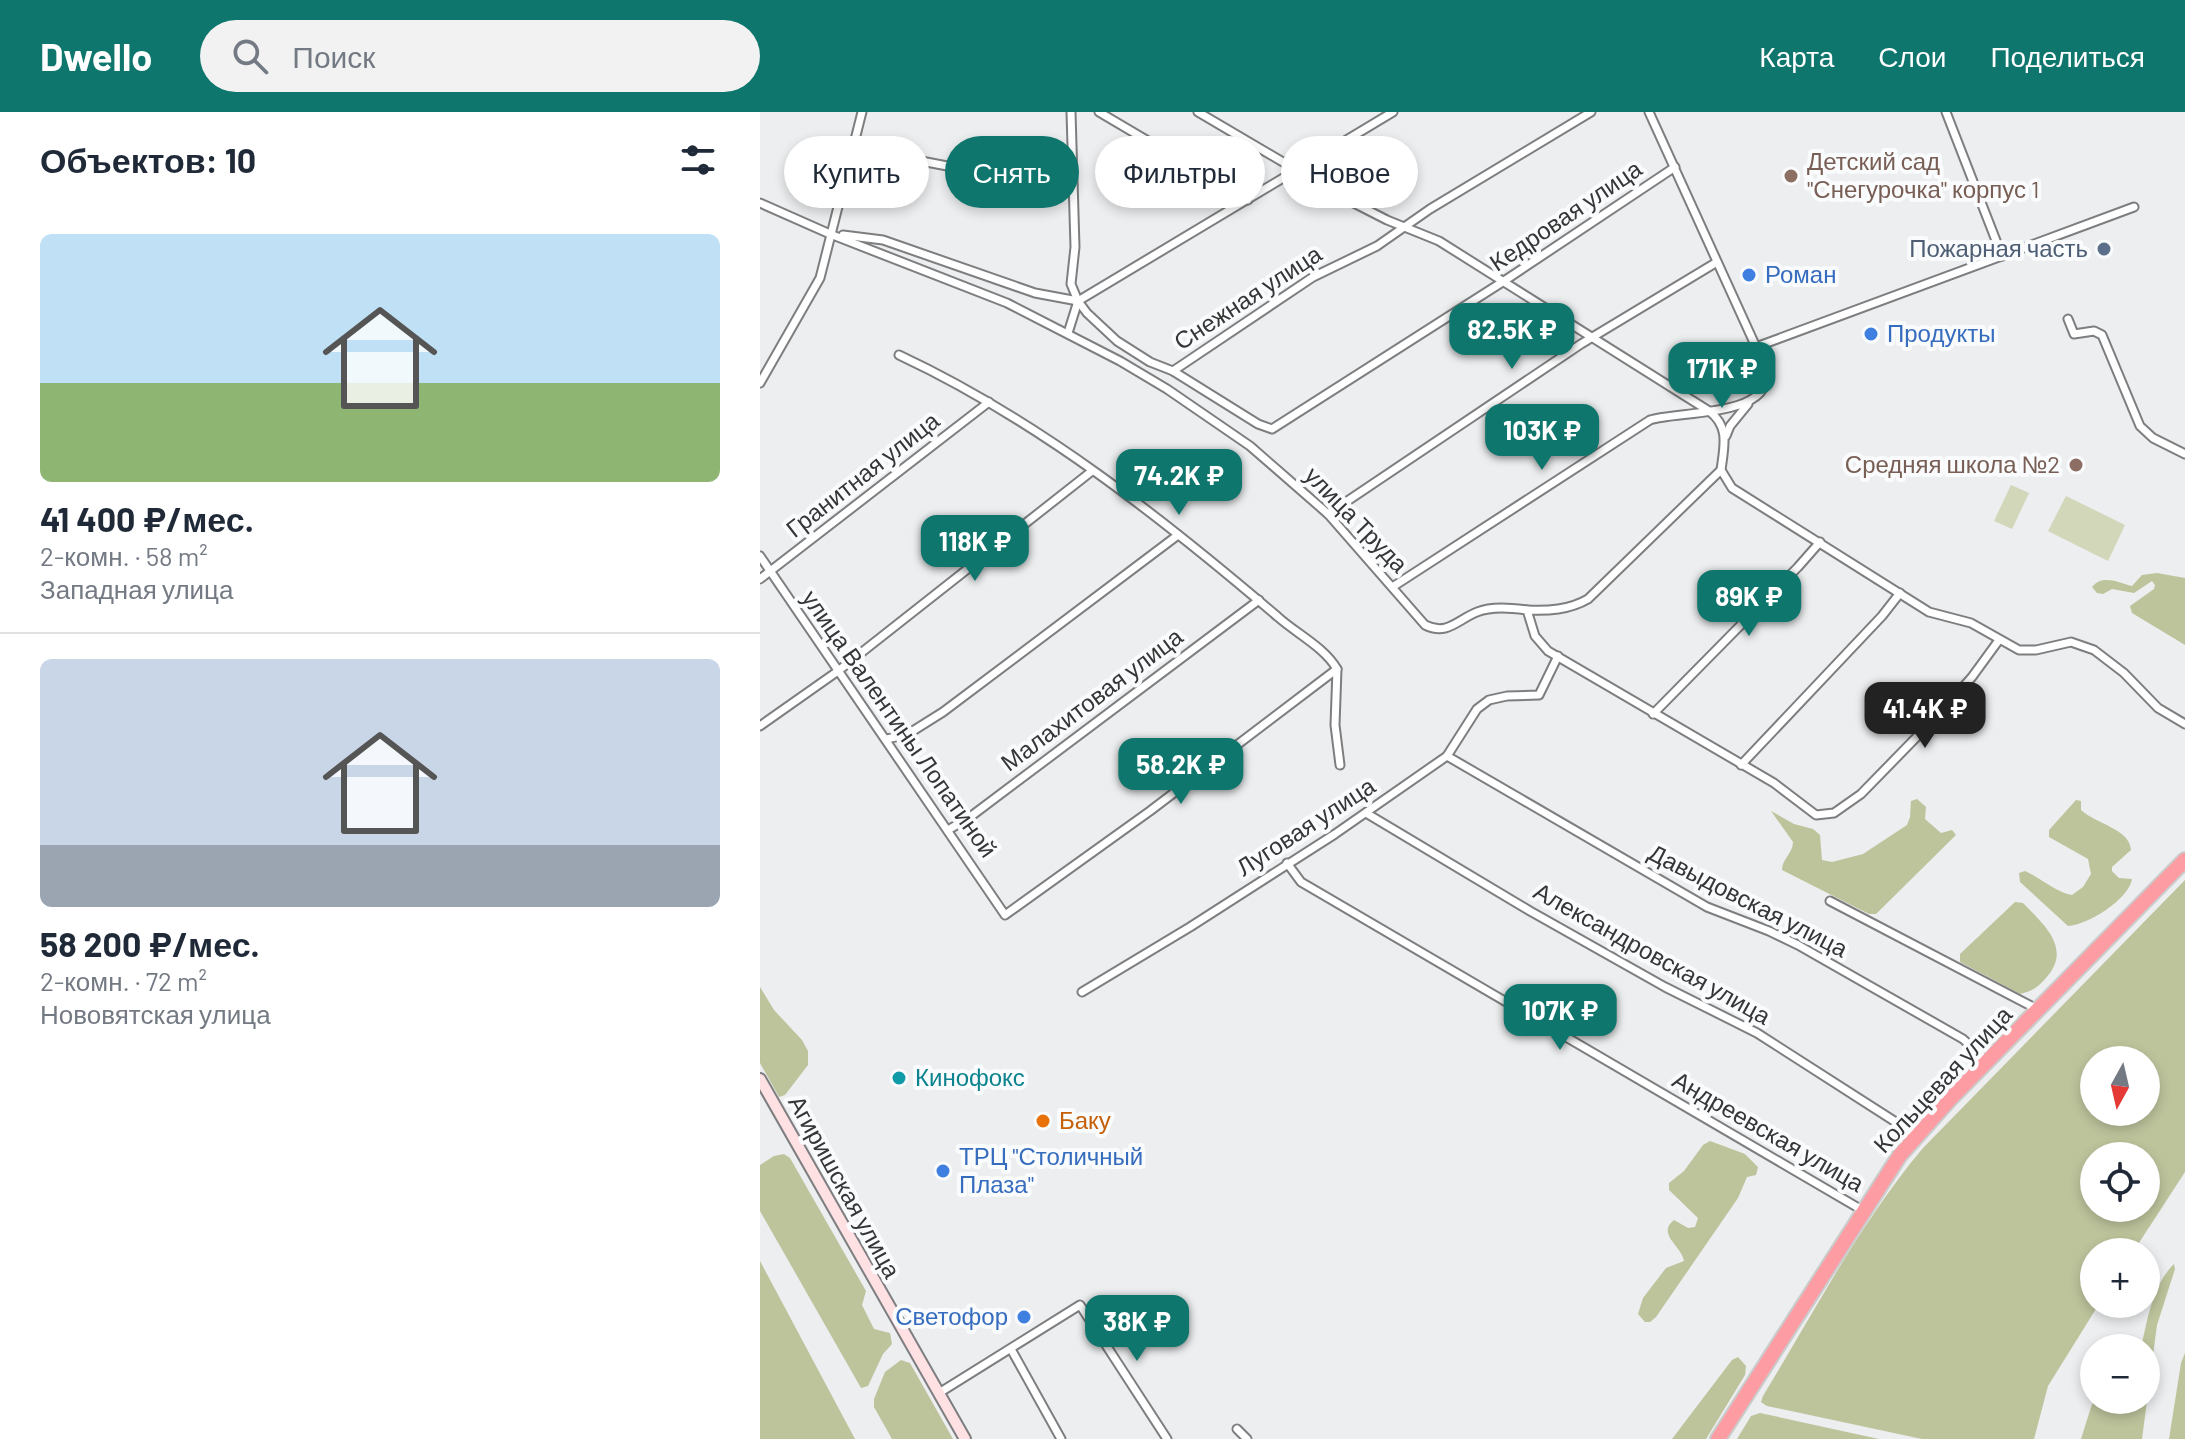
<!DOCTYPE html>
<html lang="ru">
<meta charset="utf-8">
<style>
body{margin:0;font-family:Barlow,sans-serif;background:#f2f2f3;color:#1f2937;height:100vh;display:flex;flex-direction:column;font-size:30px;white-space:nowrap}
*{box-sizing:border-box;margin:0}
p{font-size:26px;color:#747a83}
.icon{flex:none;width:44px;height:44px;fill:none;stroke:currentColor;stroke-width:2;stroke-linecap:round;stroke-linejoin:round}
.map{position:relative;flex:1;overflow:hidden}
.side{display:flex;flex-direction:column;background:#fff;width:760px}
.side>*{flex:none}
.hud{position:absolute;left:24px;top:24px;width:760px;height:72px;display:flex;gap:16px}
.needle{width:52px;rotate:188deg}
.buttons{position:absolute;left:1320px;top:934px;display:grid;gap:16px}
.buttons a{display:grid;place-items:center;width:80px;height:80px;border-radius:50%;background:#fff;box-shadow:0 4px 12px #0003;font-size:40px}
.price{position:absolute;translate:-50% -68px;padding:0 18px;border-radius:16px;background:#0f766e;color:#fff;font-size:26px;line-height:52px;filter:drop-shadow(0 2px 4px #0008)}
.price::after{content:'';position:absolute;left:50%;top:48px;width:24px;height:18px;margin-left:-12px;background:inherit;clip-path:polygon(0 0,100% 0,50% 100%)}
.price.on{background:#222;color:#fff}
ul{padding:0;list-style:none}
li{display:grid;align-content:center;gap:16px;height:424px;padding:0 40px}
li+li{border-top:2px solid #e0e1e3}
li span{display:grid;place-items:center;height:248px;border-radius:12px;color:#555}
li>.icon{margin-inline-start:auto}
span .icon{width:144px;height:144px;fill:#fffc;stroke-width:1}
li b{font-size:34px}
h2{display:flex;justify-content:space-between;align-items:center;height:96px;padding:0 40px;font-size:34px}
.chip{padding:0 28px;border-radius:36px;background:#fff;box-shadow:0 4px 12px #0003;font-size:28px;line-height:72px}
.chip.on{background:#0f766e;color:#fff}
header{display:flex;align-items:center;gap:48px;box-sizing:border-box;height:112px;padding:0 40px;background:#0f766e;color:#fff}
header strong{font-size:38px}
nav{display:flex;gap:44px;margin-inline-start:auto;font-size:28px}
.search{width:560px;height:72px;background:#f2f2f3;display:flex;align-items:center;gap:20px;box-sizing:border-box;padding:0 28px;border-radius:44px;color:#747a83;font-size:30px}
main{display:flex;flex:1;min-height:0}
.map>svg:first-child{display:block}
</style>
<header>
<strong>Dwello</strong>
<div class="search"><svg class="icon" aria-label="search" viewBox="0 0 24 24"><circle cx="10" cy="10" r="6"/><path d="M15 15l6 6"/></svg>Поиск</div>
<nav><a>Карта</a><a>Слои</a><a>Поделиться</a></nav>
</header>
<main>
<section class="side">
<h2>Объектов: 10<svg class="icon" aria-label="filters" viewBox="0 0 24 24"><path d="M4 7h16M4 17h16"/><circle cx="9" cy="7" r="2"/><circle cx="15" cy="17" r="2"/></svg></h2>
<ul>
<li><span style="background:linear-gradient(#bfe0f5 60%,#8fb573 0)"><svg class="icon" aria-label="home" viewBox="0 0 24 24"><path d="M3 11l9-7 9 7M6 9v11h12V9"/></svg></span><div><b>41 400 ₽/мес.</b><p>2-комн. · 58 m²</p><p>Западная улица</p></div></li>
<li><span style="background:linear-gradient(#c9d6e8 75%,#9aa5b1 0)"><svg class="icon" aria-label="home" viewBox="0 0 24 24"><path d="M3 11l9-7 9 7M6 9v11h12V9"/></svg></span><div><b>58 200 ₽/мес.</b><p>2-комн. · 72 m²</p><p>Нововятская улица</p></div></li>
</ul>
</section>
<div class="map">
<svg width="1425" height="1327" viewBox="0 0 1425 1327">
<rect width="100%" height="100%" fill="#eceeef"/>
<!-- green -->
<g fill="#d1d7b8">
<path d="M1251,373L1269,381L1252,417L1234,409Z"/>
<path d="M1306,384L1365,413L1348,449L1288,419Z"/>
</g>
<!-- forest -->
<g fill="#bdc49c" fill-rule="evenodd">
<path d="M1397,461L1425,466V533L1372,501L1370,494L1394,477L1395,473L1392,469L1374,481L1352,477L1343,482L1337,481L1332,475C1342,462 1358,470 1372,474L1382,463Z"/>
<path d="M1157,687L1166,695L1165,707L1181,721L1192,718L1196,723L1116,802H1109L1022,758C1022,747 1033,741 1033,730L1011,699L1034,712L1053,717L1060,723L1062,748L1072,750L1103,742L1147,713L1150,705L1151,689Z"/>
<path d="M1316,688L1321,689V698C1336,712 1370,717 1371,738L1352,755V759L1359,766L1372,767C1369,787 1328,813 1308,814L1260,770L1259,761L1265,759C1281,766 1295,780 1312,783L1323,775L1331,762L1328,747L1289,725V718Z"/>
<path d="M1425,768V1060L1373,1140H1334V1192H1339L1288,1274L1274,1327H1162L1007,1294L1001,1290L1003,1284C1054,1200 1100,1111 1163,1036ZM1334,948H1386V1000H1334ZM1334,1044H1386V1096H1334Z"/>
<path d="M1255,790L1263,791C1283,812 1313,836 1286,866C1278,875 1273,879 1260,882L1200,850V842Z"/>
<path d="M0,875L14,898L42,928L48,939V953L25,983L19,985L0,951Z"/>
<path d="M950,1029L985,1042L998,1055L996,1063L987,1065L978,1086L896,1205L890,1210H885L878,1202L883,1186L906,1156L924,1149C922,1134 896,1122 914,1108L928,1116L935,1115L938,1106L909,1078V1071L924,1059L943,1033Z"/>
<path d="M24,1042L30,1046L106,1179L102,1193L114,1217L130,1221L132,1232L123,1242L108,1274L101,1276L0,1099V1053L14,1044Z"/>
<path d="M0,1149L95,1327H0Z"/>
<path d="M1414,1152L1415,1157L1397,1213L1382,1327H1321L1332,1292L1338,1288H1386V1236H1381C1387,1209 1393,1172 1414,1152Z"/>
<path d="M1425,1241V1327H1409L1421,1251Z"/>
<path d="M978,1245L986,1254L985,1263L946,1327H912L972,1248Z"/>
<path d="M141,1248L150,1251L193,1327H132L114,1295V1287L125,1260Z"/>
<path d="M1000,1301L1119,1327H977L991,1304Z"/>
</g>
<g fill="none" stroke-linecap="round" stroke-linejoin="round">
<defs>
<g id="street">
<path d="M311,0L315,135L311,172L318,189"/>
<path d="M339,0L488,88"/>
<path d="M438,0L584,86L627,108L679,129L949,299C970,315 964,334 961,358L972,376L1169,500L1211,511L1259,538H1276L1311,530L1334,538L1364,561L1398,596L1425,612"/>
<path d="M889,0L996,235"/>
<path d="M1186,0L1242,144"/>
<path d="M93,36L203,57L313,73"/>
<path d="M0,91L70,122L247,191L360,249L407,277L490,334L568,402L665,513C687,524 697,508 717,500C732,494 751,496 767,498L775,524L788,539L1014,671L1056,703L1074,701L1101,682L1181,600L1212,565L1239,528"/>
<path d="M83,123L123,128L275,181L318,189L327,201L357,229L390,250L413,259L498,312L512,317L744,169L915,55"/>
<path d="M1308,207L1314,222L1334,219L1342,223L1380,314L1393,326L1425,342"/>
<path d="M308,221L318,189L633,0"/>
<path d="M139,243C278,308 402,406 518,505C537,522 564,535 577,557L575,613L580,653"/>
<path d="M413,259L553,165L617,134L670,97L831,0"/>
<path d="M0,271L60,166L102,0"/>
<path d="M966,324L970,314L988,292"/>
<path d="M568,402L821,232L957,150"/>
<path d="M0,444L245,803L390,699L577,557"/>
<path d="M0,467L229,290"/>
<path d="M634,474L890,308C917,299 1006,305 1006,265C1007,255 1000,244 996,235L1374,95"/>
<path d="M767,498C788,499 809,498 828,487L961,358"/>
<path d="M893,602L1038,455L1060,430"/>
<path d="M0,614L78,559L332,359"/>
<path d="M127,627L148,622L183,600L418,423"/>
<path d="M687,644L947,795L1009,819L1038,833L1203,927L1227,949"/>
<path d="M981,653L1122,504L1140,481"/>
<path d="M606,701L770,799L905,875L997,921L1156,1023"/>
<path d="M188,718L210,705L499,488"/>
<path d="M527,751L541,770L1102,1098"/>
<path d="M1070,789L1277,897"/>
<path d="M322,880L430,815L575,722L687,644L717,597L729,588L747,584L779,583L798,544"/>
<path d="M251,1237L301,1327"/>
<path d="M179,1281L320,1193L407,1327"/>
<path d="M477,1317L487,1327"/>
</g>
<path id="secondary" d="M0,967L205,1327"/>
<path id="highway" d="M958,1327L1140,1043L1189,988L1425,748"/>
</defs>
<!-- street casing -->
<use href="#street" stroke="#7d7e80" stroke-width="11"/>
<!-- secondary casing -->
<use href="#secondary" stroke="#7d7e80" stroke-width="14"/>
<!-- highway casing -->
<use href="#highway" stroke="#cacbcb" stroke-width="18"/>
<!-- street -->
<use href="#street" stroke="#fff" stroke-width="7"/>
<!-- secondary -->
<use href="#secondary" stroke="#ffe1e4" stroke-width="10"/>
<!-- highway -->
<use href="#highway" stroke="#fe9ca4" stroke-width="14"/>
</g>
<!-- markers -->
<g fill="#8d6e63" stroke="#f9fbfc" stroke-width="3">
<circle cx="1031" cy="64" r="8"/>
<circle cx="1316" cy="353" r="8"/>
</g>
<circle fill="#5c6f8a" stroke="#f9fbfc" stroke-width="3" cx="1344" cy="137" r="8"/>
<g fill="#3f7fe0" stroke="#f9fbfc" stroke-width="3">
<circle cx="989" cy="163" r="8"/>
<circle cx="1111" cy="222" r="8"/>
<circle cx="183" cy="1059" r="8"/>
<circle cx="264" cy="1205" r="8"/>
</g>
<circle fill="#0f9aa8" stroke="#f9fbfc" stroke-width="3" cx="139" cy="966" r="8"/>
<circle fill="#e8710a" stroke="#f9fbfc" stroke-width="3" cx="283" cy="1009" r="8"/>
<g text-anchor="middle" stroke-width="8" stroke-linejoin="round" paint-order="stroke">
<!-- education labels -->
<g font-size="24" fill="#785e54" stroke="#f9fbfc" text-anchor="start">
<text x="1047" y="58">Детский сад<tspan x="1047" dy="28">"Снегурочка" корпус 1</tspan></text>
<text x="1300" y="361" text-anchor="end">Средняя школа №2</text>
</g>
<!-- street labels -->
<g font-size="24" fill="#353636" stroke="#f9fbfc">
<text transform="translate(806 104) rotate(-34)" y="8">Кедровая улица</text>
<text transform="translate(488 186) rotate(-33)" y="8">Снежная улица</text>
<text transform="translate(103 363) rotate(-38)" y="8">Гранитная улица</text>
<text transform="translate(596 408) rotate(46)" y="8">улица Труда</text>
<text transform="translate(332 588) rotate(-37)" y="8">Малахитовая улица</text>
<text transform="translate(139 612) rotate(55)" y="8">улица Валентины Лопатиной</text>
<text transform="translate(546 715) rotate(-33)" y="8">Луговая улица</text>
<text transform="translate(988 789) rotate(27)" y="8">Давыдовская улица</text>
<text transform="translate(892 842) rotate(29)" y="8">Александровская улица</text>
<text transform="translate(1183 968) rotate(-47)" y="8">Кольцевая улица</text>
<text transform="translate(1008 1020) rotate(30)" y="8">Андреевская улица</text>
<text transform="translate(84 1075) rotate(61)" y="8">Агиришская улица</text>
</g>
<!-- service labels -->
<g font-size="24" fill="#4e5e75" stroke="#f9fbfc" text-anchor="end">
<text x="1328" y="145">Пожарная часть</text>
</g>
<!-- shop labels -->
<g font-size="24" fill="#366cbe" stroke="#f9fbfc" text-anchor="start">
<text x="1005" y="171">Роман</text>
<text x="1127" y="230">Продукты</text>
<text x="199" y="1053">ТРЦ "Столичный<tspan x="199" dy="28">Плаза"</tspan></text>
<text x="248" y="1213" text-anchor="end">Светофор</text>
</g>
<!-- culture labels -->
<g font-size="24" fill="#0d838f" stroke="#f9fbfc" text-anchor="start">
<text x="155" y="974">Кинофокс</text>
</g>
<!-- food labels -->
<g font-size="24" fill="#c56008" stroke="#f9fbfc" text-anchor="start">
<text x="299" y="1017">Баку</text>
</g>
</g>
</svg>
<div class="buttons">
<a><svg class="needle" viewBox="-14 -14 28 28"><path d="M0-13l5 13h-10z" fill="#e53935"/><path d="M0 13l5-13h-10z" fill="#747a83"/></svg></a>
<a><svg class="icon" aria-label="locate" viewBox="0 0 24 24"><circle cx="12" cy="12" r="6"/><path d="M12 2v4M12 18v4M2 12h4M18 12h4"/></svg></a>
<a>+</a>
<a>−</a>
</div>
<b class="price" style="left:752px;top:259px">82.5K ₽</b>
<b class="price" style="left:962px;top:298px">171K ₽</b>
<b class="price" style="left:782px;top:360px">103K ₽</b>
<b class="price" style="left:419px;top:405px">74.2K ₽</b>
<b class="price" style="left:215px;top:471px">118K ₽</b>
<b class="price" style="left:989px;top:526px">89K ₽</b>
<b class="price on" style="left:1165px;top:638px">41.4K ₽</b>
<b class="price" style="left:421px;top:694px">58.2K ₽</b>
<b class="price" style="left:800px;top:940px">107K ₽</b>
<b class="price" style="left:377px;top:1251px">38K ₽</b>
<div class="hud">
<a class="chip">Купить</a>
<a class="chip on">Снять</a>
<a class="chip">Фильтры</a>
<a class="chip">Новое</a>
</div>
</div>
</main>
